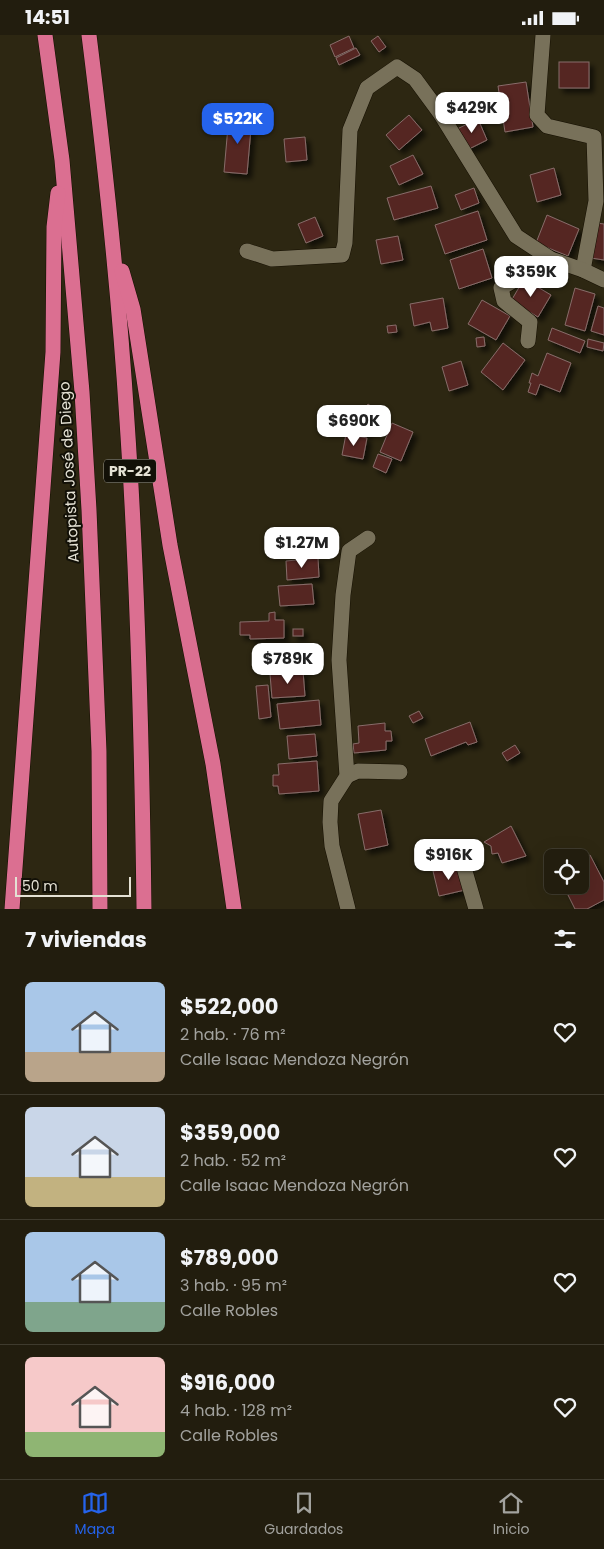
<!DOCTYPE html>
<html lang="es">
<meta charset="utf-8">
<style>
body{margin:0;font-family:Poppins,sans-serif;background:#2a2617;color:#f1f3f6;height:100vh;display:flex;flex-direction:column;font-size:19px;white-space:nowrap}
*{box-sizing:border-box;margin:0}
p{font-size:16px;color:#a2a29e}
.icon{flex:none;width:28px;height:28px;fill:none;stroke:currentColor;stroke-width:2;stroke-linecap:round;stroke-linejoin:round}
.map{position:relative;height:874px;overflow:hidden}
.sheet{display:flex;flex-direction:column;background:#221d0e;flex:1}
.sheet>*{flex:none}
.fabs{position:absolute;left:544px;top:814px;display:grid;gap:10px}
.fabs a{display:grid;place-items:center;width:45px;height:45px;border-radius:8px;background:#221d0e;box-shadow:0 5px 20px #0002,0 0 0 1px #3f3b2e;font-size:25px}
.scale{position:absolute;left:15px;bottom:12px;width:116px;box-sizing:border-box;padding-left:5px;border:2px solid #e4e1d4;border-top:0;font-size:14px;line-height:18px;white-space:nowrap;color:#e4e1d4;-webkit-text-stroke:4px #121007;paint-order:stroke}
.price{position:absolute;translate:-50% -42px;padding:0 11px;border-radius:10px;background:#fff;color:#222;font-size:16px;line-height:32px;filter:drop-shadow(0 1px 2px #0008)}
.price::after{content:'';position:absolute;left:50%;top:30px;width:15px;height:11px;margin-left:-8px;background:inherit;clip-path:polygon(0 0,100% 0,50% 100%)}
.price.active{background:#2563eb;color:#fff}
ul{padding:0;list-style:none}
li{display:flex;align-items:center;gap:15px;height:125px;padding:0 25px}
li+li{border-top:1px solid #3f3b2e}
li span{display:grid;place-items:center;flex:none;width:140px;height:100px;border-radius:8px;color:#555}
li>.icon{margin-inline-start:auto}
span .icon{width:60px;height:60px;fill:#fffc;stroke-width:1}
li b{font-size:21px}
h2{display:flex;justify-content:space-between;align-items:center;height:60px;padding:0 25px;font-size:21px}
.status{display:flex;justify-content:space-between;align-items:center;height:35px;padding:0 25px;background:#221d0e;direction:ltr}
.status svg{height:14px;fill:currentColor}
.tab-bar{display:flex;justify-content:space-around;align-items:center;height:70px;border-top:1px solid #3f3b2e;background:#221d0e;font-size:14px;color:#a2a29e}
.tab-bar a{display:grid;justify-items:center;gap:2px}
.tab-bar .active{color:#2563eb}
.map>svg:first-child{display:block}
</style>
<div class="status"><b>14:51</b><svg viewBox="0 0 49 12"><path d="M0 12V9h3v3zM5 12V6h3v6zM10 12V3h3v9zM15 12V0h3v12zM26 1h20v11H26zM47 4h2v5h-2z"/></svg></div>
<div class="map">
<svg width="604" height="874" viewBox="0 0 604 874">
<defs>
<filter id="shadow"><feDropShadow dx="4.5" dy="4.5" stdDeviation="2.5" flood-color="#0009"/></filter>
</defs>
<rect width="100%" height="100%" fill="#2d2712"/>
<!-- building -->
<g fill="#552624" stroke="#876c69" filter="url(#shadow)">
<path d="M349,1L354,13L335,22L330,10Z"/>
<path d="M378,1L386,12L379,17L371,6Z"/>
<path d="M356,13L360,20L339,30L336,23Z"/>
<rect x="559" y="27" width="30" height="26"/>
<path d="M526,47L533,92L505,97L498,51Z"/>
<path d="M229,80L252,82L247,139L224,137Z"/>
<path d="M409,80L422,95L399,115L386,100Z"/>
<path d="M478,84L487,105L467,115L457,94Z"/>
<path d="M305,102L307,125L286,127L284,104Z"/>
<path d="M413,120L423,139L399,150L390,131Z"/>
<path d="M554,133L561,160L537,167L530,140Z"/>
<path d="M431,151L438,173L394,185L387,163Z"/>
<path d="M474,153L479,168L461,175L455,160Z"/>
<path d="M478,176L487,205L445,219L435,190Z"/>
<path d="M547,180L579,194L568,221L536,208Z"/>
<path d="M315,182L323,201L306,208L298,189Z"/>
<path d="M596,188L604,189V225L591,223Z"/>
<path d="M398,201L403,225L381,229L376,205Z"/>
<path d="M483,214L492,243L459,254L450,225Z"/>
<path d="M524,244L551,260L538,282L511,266Z"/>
<path d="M575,253L595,259L585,296L565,290Z"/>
<path d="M443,263L448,293L432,296L430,287L414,291L410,269Z"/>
<path d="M482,265L510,281L496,305L468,289Z"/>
<path d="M598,271L604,273V300L591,296Z"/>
<path d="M396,290L397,297L388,298L387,291Z"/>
<path d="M552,293L585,306L580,318L548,305Z"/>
<path d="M484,302L485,311L477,312L476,303Z"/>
<path d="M588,304L604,308L603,316L587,312Z"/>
<path d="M503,308L525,325L503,355L481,337Z"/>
<path d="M547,318L571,328L560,357L540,349L536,360L528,357L531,348H529L532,338L538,341Z"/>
<path d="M461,326L468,350L449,356L442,332Z"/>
<path d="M368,369L380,378L366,399L353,391Z"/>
<path d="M392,388L413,397L401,426L380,417Z"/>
<path d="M346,399L367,403L363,424L342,420Z"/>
<path d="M378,419L392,424L386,438L373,432Z"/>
<path d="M318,523L319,542L287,545L286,526Z"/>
<path d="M312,549L314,569L280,571L278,551Z"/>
<path d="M275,577V585H284V603L250,604V600H240V587L269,586V578Z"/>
<rect x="293" y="594" width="10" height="7"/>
<path d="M303,636L305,661L272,663L270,639Z"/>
<path d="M268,650L271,682L259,684L256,651Z"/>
<path d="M319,665L321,690L280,694L277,669Z"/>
<path d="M419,676L423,683L413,688L409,681Z"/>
<path d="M470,687L477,707L468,710L466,707L431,721L425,704Z"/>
<path d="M385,688V696H391L392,706H386V715L354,718L353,709L359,708L358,691Z"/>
<path d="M315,699L317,721L289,724L287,701Z"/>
<path d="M515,710L520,718L507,726L502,718Z"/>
<path d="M317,726L319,756L279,759L278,751H273V740H279L278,729Z"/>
<path d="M381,775L388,810L365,815L358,779Z"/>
<path d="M511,791L526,821L502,828L498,818L492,819L491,811L484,807Z"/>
<path d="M590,820L604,847V865L587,874H575L563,850H580V825Z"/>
<path d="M460,832L465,855L439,861L433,836Z"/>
</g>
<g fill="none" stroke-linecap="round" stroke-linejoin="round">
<defs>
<g id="minor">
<path d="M543,0L537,80L547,91L594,102L596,166L583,235"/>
<path d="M247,216L272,224L342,220L345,208L350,95L367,53L397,32L415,44L440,78L516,201L551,224L583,235L604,245"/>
<path d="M528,306L530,287L504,266L501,253L551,224"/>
<path d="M347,741L358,736L400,737"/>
<path d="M458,812L476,874"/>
<path d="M348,874L332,811L330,787L331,766L347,741L339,625L343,560L349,516L368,503"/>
</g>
<g id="highway">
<path d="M45,0L62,125L82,357L89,475L99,716L100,874"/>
<path d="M89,0C105,128 119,257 127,386C138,548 142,711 144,874"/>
<path d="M122,236L133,274L170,510L213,729L234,874"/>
<path d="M12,874L53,317L54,192L58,158"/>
</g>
</defs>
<!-- minor casing -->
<use href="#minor" stroke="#150f00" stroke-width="16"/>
<!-- highway casing -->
<use href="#highway" stroke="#150f00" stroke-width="16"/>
<!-- minor -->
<use href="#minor" stroke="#78715a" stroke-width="15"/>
<!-- highway -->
<use href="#highway" stroke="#db6f91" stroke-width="15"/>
</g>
<g text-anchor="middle" stroke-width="4" stroke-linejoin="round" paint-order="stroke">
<!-- shield labels -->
<rect fill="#121007" stroke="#a5a296" stroke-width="1" x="104" y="424.5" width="52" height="23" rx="4"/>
<g font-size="14" font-weight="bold" fill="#e4e1d4">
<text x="130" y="441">PR-22</text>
</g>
<!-- street labels -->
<g font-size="15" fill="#e4e1d4" stroke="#121007">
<text transform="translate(69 437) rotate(-93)" y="5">Autopista José de Diego</text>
</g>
</g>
</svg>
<div class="fabs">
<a><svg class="icon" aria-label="locate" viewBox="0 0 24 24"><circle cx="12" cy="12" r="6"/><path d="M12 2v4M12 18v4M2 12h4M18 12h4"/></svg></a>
</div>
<div class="scale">50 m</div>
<b class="price" style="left:472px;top:99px">$429K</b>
<b class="price active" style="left:238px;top:110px">$522K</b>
<b class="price" style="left:531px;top:263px">$359K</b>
<b class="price" style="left:354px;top:412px">$690K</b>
<b class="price" style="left:302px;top:534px">$1.27M</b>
<b class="price" style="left:288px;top:650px">$789K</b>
<b class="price" style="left:449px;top:846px">$916K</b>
</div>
<section class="sheet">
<h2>7 viviendas<svg class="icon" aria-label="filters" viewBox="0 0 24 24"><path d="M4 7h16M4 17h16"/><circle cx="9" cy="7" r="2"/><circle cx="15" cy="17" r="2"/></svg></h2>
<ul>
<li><span style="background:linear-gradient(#a9c7e8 70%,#b9a48a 0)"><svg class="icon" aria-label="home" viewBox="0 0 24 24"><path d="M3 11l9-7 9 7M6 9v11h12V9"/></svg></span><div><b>$522,000</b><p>2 hab. · 76 m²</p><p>Calle Isaac Mendoza Negrón</p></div><svg class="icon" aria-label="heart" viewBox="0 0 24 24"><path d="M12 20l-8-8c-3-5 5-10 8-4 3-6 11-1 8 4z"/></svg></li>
<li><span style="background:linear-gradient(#c9d6e8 70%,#c2b280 0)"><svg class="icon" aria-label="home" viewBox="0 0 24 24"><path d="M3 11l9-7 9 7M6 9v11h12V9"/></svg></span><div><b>$359,000</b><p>2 hab. · 52 m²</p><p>Calle Isaac Mendoza Negrón</p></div><svg class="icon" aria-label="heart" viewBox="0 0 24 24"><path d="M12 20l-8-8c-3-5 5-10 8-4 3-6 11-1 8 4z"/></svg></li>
<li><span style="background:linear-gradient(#a9c7e8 70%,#7fa58c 0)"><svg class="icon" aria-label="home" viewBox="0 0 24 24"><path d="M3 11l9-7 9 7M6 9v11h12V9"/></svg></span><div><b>$789,000</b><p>3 hab. · 95 m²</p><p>Calle Robles</p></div><svg class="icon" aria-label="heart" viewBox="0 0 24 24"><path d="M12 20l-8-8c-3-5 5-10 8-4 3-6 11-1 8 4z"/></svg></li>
<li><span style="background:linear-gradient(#f6c9c9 75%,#8fb573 0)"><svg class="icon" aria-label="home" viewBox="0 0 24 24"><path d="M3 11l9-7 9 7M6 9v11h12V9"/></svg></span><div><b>$916,000</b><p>4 hab. · 128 m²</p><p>Calle Robles</p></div><svg class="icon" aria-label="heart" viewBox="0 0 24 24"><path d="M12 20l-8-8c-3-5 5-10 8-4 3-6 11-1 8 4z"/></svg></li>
</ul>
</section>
<nav class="tab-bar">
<a class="active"><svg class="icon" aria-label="map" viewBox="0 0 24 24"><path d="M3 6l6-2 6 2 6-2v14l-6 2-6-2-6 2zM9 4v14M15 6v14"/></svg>Mapa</a>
<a><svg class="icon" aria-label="saved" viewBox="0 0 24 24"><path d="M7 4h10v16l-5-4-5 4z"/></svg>Guardados</a>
<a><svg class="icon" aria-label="home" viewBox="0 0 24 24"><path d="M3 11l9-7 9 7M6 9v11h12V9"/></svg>Inicio</a>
</nav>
